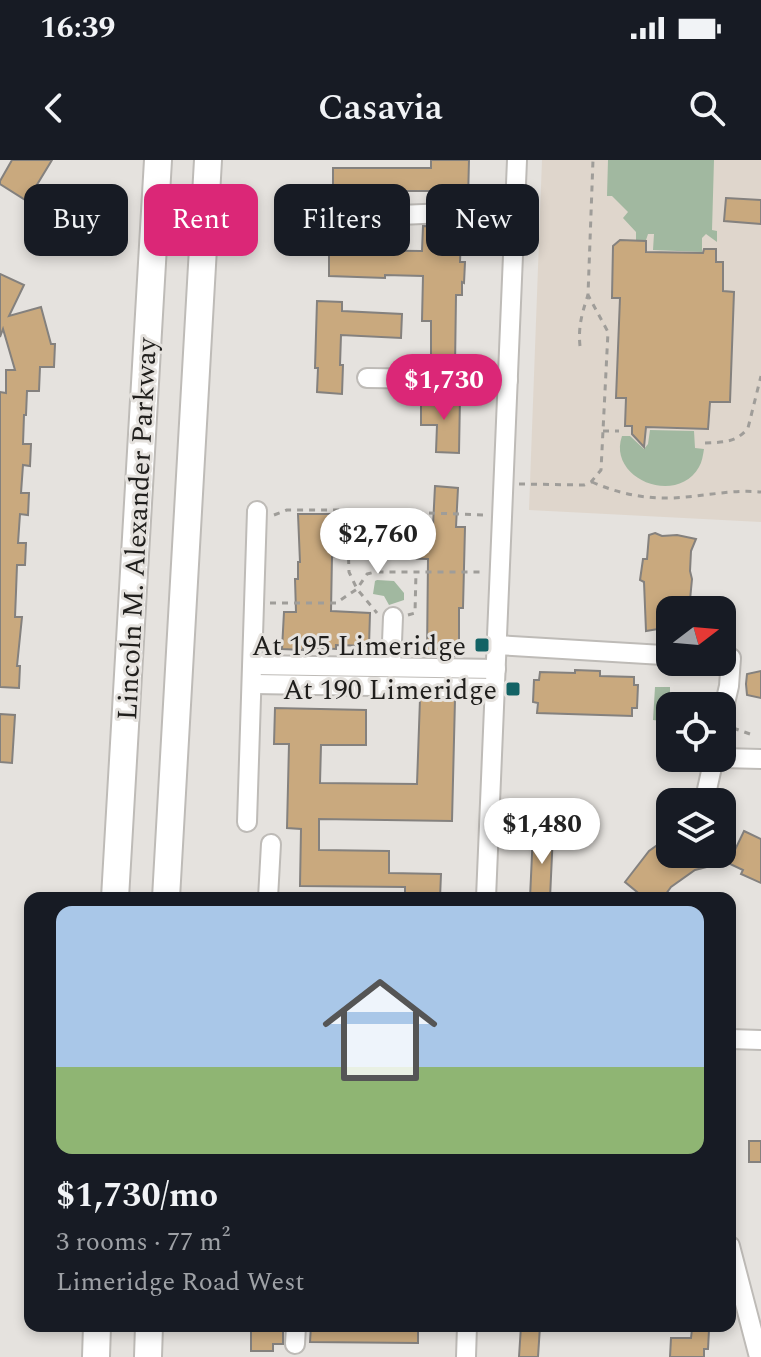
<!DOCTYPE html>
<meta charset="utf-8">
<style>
body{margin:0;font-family:Spectral,serif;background:#20242c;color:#f1f3f6;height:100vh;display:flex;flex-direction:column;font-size:30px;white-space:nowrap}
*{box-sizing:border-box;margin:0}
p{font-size:26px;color:#9ea1a6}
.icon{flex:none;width:44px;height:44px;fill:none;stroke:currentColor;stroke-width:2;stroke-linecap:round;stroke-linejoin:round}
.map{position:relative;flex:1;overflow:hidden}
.side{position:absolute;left:24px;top:732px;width:712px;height:440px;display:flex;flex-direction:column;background:#171b24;border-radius:16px;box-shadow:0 4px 12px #0003}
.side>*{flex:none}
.banner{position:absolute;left:24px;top:24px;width:714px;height:72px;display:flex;gap:16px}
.needle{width:52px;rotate:74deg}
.buttons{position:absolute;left:656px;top:436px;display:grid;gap:16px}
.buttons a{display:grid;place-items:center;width:80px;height:80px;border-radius:16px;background:#171b24;box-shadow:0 4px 12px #0003;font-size:40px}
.price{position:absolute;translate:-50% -68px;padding:0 18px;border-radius:28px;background:#fff;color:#222;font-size:26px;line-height:52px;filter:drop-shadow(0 2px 4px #0008)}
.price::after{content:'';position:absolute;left:50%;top:48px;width:24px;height:18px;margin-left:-12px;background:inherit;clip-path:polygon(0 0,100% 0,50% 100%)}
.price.active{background:#db2777;color:#fff}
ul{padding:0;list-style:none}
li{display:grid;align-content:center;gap:16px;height:424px;padding:0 32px}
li+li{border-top:2px solid #363941}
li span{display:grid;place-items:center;height:248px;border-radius:16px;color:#555}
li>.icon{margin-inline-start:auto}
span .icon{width:144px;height:144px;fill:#fffc;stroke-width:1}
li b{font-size:34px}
.tag{padding:0 28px;border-radius:16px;background:#171b24;box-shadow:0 4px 12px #0003;font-size:28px;line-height:72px}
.tag.active{background:#db2777;color:#fff}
.status{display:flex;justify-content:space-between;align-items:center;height:56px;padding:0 40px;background:#171b24;direction:ltr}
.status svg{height:22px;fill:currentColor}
header{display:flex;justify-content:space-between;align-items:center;height:104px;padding:0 32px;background:#171b24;font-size:36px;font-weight:600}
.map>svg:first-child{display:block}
</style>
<div class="status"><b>16:39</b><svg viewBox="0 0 49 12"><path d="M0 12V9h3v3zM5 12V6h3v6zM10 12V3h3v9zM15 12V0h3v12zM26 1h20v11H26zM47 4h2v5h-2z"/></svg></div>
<header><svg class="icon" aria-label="back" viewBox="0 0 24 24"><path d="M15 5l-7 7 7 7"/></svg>Casavia<svg class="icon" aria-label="search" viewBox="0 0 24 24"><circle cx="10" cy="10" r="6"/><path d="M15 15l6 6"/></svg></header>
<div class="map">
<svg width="761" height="1197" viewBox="0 0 761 1197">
<rect width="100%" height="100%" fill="#e5e2de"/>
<!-- built -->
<path fill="#dfd6cc" d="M542,0H761V362L529,350Z"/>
<!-- green -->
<g fill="#a1b8a0">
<path d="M608,0H714L712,70L717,71V82L706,74L702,78V92L653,90L654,74H648L646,80H636V72L623,58L628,52L612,36H607Z"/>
<path d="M650,270L694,271L695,288L704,289C703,295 702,302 699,307C676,347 607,318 622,276H630L644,289L648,284Z"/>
<path d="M377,420L394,421L404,433V440L389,445L384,436L373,434L375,421Z"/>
<path d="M655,527H670V541L673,545L670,546V562L653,560Z"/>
</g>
<!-- building -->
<g fill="#c9a97e" stroke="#84817e" stroke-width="2">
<path d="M12,0H52L27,41L0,24V21Z"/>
<path d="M431,0H469L468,40L430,41V31H333V8H431Z"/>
<path d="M726,38L761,40V64L724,61Z"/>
<path d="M423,66L457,67L456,77H461L460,102H465L464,123L462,122V135H456L455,207H431V161H422L423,116L385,115V118L329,116V90L422,91Z"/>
<path d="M620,80L646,81V92L703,93L704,89H716V102H723V131L734,132L730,242H710L708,269L646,267L644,287L632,274V266H625L626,238H616L620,138H612L613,86Z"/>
<path d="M0,114L24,125L9,156L41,147L51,184H55L54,207H40L39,231H27L26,255H24L23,284H31L30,306L23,305L21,333H29L28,355L20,354L18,383H26L25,405H17L16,432L15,457H22L17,506H20L19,528L0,527V232L6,233V210H15L3,169L0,177Z"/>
<path d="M317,141L342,142V151L402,154L401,178L341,175L340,205H343L342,234L317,232L318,208H315Z"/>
<path d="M441,236L460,237L459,293L436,292L437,265H421V240L441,241Z"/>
<path d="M435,326L458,328L456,367H465L463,448H459V496H427L428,399L332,396L331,451L370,453L369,486L336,485V489L303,487V490L282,489L284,452H296L295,419H298V402H300L298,354H334V363L433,366Z"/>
<path d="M655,373L662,376L677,375L696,379L691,391L690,411L692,419L689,450H670V473L658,469L646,471L644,422L640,420L643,399H647L649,375Z"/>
<path d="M575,510L600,511V516L634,517V525H638L637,548H632V556L537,553L538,543L533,542L534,520H539L540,512L575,513Z"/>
<path d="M761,511V538L747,535L746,524L747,514Z"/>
<path d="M420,539H455L452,661L319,659V690L389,691V713L441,714L440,738H405V727L300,726L301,669L287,668L289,584H274L275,548L366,550V585H321L320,623L417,624Z"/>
<path d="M0,554L15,555L12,603L0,602Z"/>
<path d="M744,671L761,679V723L741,714L743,710L726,702L695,710L671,727L663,738H632L637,732L625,722L649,691L670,676V694H733Z"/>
<path d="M533,673H553L550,738H530Z"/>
<rect x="749" y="981" width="12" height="21"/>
<path d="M251,1166H283V1184H273V1191H251Z"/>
<path d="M311,1166H418V1183L310,1182Z"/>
<path d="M521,1166H540L538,1197H519Z"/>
<path d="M692,1169L709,1170L708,1189H704V1197H670L671,1178H691Z"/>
</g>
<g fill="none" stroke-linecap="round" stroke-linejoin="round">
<defs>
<g id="minor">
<path d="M307,59L515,50"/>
<path d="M367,218L508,220"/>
<path d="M496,485L663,495"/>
<path d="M253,505L496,509"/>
<path d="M391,507L393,457"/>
<path d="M253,524L495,528"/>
<path d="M722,556L729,526L731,498"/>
<path d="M722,598L761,599"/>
<path d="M706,634L714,598"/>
<path d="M247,662L257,351"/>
<path d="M268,738L271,684"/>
<path d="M486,738L517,0"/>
<path d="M730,879L761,880"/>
<path d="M730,1086L759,1197"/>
<path d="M295,1184L296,1166"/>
<path d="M466,1197L467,1166"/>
</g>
<g id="highway">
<path d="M115,738L158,0"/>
<path d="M166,738L208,0"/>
<path d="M96,1197L97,1166"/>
<path d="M148,1197L149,1166"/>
</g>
</defs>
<!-- minor casing -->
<use href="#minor" stroke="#bebbb7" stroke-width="22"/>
<!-- highway casing -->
<use href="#highway" stroke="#bebbb7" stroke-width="30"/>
<!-- path -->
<g stroke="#9f9d99" stroke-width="3" stroke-dasharray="6 6" stroke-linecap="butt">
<path d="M580,186C578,167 582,153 588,135"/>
<path d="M603,271H619"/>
<path d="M705,283C723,282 736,283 748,268L761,216"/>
<path d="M592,322C617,333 644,339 672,338C702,337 731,329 761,332"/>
<path d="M519,324L584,325L591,322L601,310L608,172L588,135L593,0"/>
<path d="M347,350L349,412L357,429L377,453"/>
<path d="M274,355L287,350H347L486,355"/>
<path d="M270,443H336L357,429L367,414L375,412H482"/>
<path d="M408,455L415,453L416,412"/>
<path d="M733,568L750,574L753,579"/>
</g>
<!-- minor -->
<use href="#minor" stroke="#fff" stroke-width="18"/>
<!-- highway -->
<use href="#highway" stroke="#fff" stroke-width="26"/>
</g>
<!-- markers -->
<g fill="#136365" stroke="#e5e2de" stroke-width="3">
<rect x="474" y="477" width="16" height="16" rx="4"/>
<rect x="505" y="521" width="16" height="16" rx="4"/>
</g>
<g text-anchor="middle" stroke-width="6" stroke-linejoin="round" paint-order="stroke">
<!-- street labels -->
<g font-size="28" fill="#1f1e1c" stroke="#e5e2de">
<text transform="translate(136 369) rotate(-87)" y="10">Lincoln M. Alexander Parkway</text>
</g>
<!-- poi labels -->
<g font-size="28" fill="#1f1e1c" stroke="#e5e2de" text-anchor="end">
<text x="466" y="495">At 195 Limeridge</text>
<text x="497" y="539">At 190 Limeridge</text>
</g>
</g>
</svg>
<div class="buttons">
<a><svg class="needle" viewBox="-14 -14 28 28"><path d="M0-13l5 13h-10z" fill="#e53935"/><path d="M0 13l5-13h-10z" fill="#9ea1a6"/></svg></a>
<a><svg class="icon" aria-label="locate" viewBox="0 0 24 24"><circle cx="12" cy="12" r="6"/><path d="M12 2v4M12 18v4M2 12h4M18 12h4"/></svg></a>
<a><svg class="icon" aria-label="layers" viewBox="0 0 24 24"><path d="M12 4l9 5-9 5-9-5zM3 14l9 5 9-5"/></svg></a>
</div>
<b class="price active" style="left:444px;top:262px">$1,730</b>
<b class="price" style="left:378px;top:416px">$2,760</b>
<b class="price" style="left:542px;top:706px">$1,480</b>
<div class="banner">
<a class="tag">Buy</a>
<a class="tag active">Rent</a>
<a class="tag">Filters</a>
<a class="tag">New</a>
</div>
<section class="side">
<ul>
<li><span style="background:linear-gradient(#a9c7e8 65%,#8fb573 0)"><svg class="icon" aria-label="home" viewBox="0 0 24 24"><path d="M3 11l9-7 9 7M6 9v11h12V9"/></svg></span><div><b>$1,730/mo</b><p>3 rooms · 77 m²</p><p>Limeridge Road West</p></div></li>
</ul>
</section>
</div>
